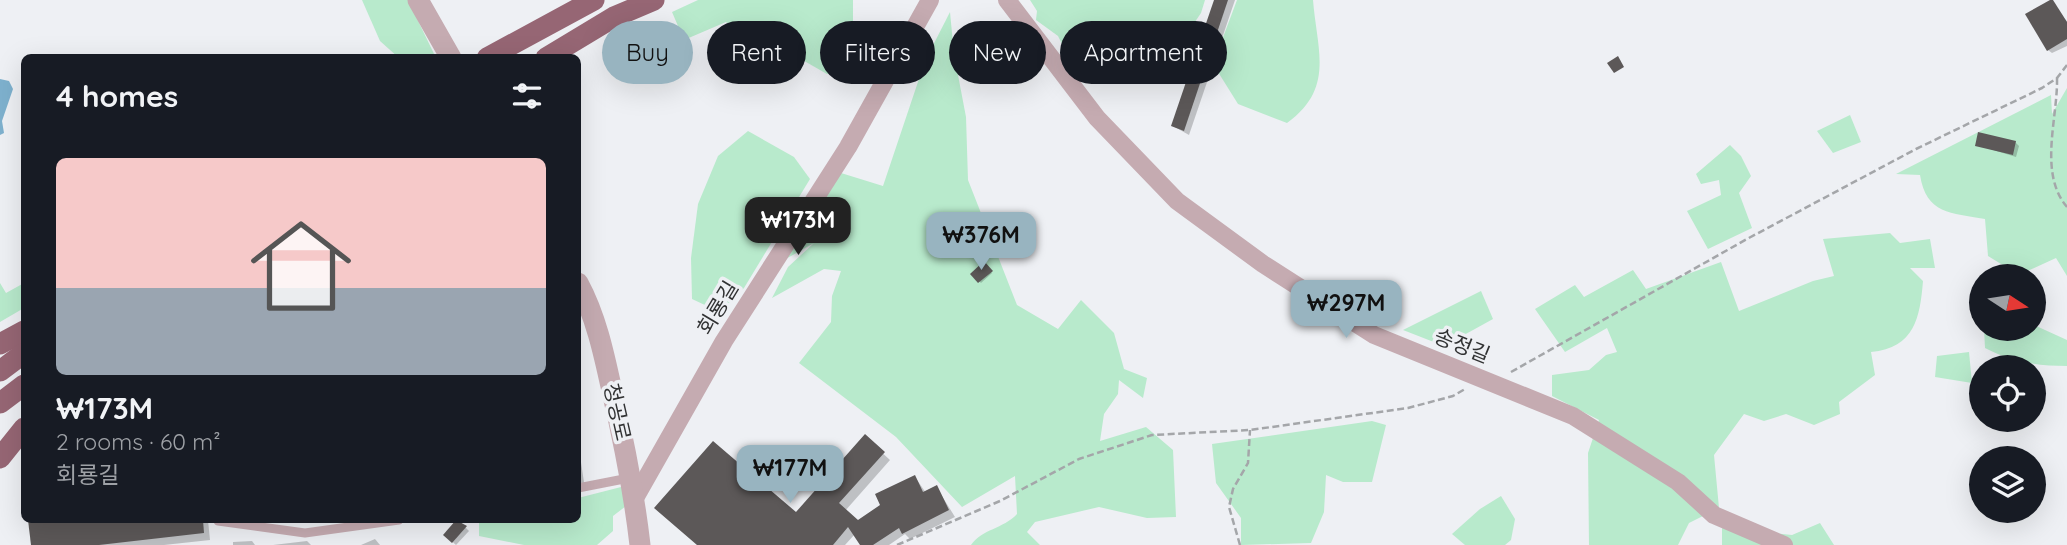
<!DOCTYPE html>
<meta charset="utf-8">
<style>
body{margin:0;font-family:Quicksand,"Noto Sans KR",sans-serif;background:#20242c;color:#f1f3f6;height:100vh;display:flex;flex-direction:column;font-size:26px;white-space:nowrap}
*{box-sizing:border-box;margin:0}
p{font-size:23px;color:#9ea1a6}
.icon{flex:none;width:38px;height:38px;fill:none;stroke:currentColor;stroke-width:2;stroke-linecap:round;stroke-linejoin:round}
.map{position:relative;flex:1;overflow:hidden}
.details{position:absolute;left:21px;top:54px;width:560px;height:469px;display:flex;flex-direction:column;background:#171b24;border-radius:10px;box-shadow:0 7px 28px #0002}
.details>*{flex:none}
.top-card{position:absolute;left:602px;top:21px;width:665px;height:63px;display:flex;gap:14px}
.needle{width:46px;rotate:102deg}
.buttons{position:absolute;left:1969px;top:264px;display:grid;gap:14px}
.buttons a{display:grid;place-items:center;width:77px;height:77px;border-radius:50%;background:#171b24;box-shadow:0 7px 28px #0002;font-size:35px}
.price{position:absolute;translate:-50% -60px;padding:0 16px;border-radius:14px;background:#98b4c0;color:#111;font-size:23px;line-height:46px;filter:drop-shadow(0 2px 4px #0008)}
.price::after{content:'';position:absolute;left:50%;top:42px;width:21px;height:16px;margin-left:-10px;background:inherit;clip-path:polygon(0 0,100% 0,50% 100%)}
.price.active{background:#222;color:#fff}
ul{padding:0;list-style:none}
li{display:grid;align-content:center;gap:14px;height:371px;padding:0 35px}
li+li{border-top:2px solid #363941}
li span{display:grid;place-items:center;height:217px;border-radius:10px;color:#555}
li>.icon{margin-inline-start:auto}
span .icon{width:126px;height:126px;fill:#fffc;stroke-width:1}
li b{font-size:30px}
h2{display:flex;justify-content:space-between;align-items:center;height:84px;padding:0 35px;font-size:30px}
.chip{padding:0 24px;border-radius:32px;background:#171b24;box-shadow:0 7px 28px #0002;font-size:24px;line-height:63px}
.chip.active{background:#98b4c0;color:#111}
.map>svg:first-child{display:block}
</style>
<div class="map">
<svg width="2067" height="545" viewBox="0 0 2067 545">
<rect width="100%" height="100%" fill="#eef0f4"/>
<!-- green -->
<g fill="#b8eacc">
<path d="M362,0H408L436,58H399L380,41Z"/>
<path d="M698,0H853V70L827,74L799,58L771,54L726,22L684,40L672,12Z"/>
<path d="M1030,0H1205L1201,13L1184,38L1151,39L1153,52L1078,51L1070,60L1058,36L1036,20L1037,11Z"/>
<path d="M1237,0H1313C1317,50 1335,88 1287,123L1238,104L1213,64Z"/>
<path d="M950,12L954,54L966,117L968,180L1017,305L1058,329L1081,300L1114,333L1124,369L1147,378L1143,398L1119,380L1118,394L1104,414L1100,441L1146,427L1173,450L1176,517L1147,518L1099,507L1035,522L1027,532L1040,545H971C982,529 1003,529 1017,514L1015,476L962,507L896,437L799,363L831,322L832,296L841,271L824,269L772,298L788,267L814,243L784,260L841,173L883,186L925,61Z"/>
<path d="M2067,88V276L2056,258L2019,275L1988,256L1985,219C1951,213 1926,214 1920,175L1896,174L2051,95L2052,114Z"/>
<path d="M1850,115L1861,142L1833,153L1817,131Z"/>
<path d="M748,131L794,157L810,179L744,288L720,312L692,299L691,258L698,204L718,156Z"/>
<path d="M1730,145L1741,156L1751,176L1739,193L1752,228L1708,249L1687,211L1721,195L1719,180L1701,184L1696,174Z"/>
<path d="M1890,233L1900,243L1930,239L1935,268H1910L1923,281C1920,317 1915,348 1871,352L1875,375L1839,402L1840,414L1814,425L1786,414L1764,421L1744,414L1714,455L1719,508L1689,523L1678,545H1589L1588,453L1599,420L1552,396V375L1589,370L1606,355L1617,352L1607,328L1565,352L1535,309L1575,285L1584,297L1633,270L1646,289L1721,262L1739,311L1813,281L1834,276L1823,239Z"/>
<path d="M0,283L6,293L24,283V308L0,322Z"/>
<path d="M1481,291L1493,319L1444,346L1403,330Z"/>
<path d="M2034,325L2067,340V366C2037,366 2012,362 1985,348L1984,329H2034Z"/>
<path d="M1969,352L1972,383L1935,377L1937,356Z"/>
<path d="M1372,421L1386,425L1372,482H1343L1326,475L1324,512L1311,543L1241,545V518L1216,483L1212,444Z"/>
<path d="M625,486L626,506L613,516V531L597,545H524L479,536V520H578V498Z"/>
<path d="M1501,496L1515,519L1511,540L1505,545H1465L1452,534L1480,509Z"/>
<path d="M1820,523L1834,545H1722V528L1792,535Z"/>
</g>
<!-- water -->
<path fill="#7eb1ce" d="M0,79L9,81L13,89L2,121L4,133L0,135Z"/>
<!-- shadow -->
<g fill="#0003">
<path d="M1216,0H1235L1189,135L1173,126Z"/>
<path d="M2052,1L2067,22V46L2052,53L2048,50Z"/>
<path d="M2015,142L2019,146L2016,157L1977,145Z"/>
<path d="M984,264L992,273L981,283L972,274Z"/>
<path d="M865,437L890,460L845,511L858,522L883,506L915,477L926,493L937,488L955,517L910,539L905,534L889,545H862L855,534L845,545H699L796,514Z"/>
<path d="M578,442L585,489L578,492Z"/>
<path d="M30,520H208L210,540L164,545H33Z"/>
<path d="M458,520L469,531L456,545L445,535Z"/>
<path d="M375,539L380,545H361Z"/>
<path d="M252,541L255,545H233V542Z"/>
<path d="M307,541L311,545H273Z"/>
</g>
<!-- building -->
<g fill="#5c5858">
<path d="M1214,0H1228L1184,131L1171,126Z"/>
<path d="M2050,0H2053L2067,22V39L2047,51L2025,14Z"/>
<path d="M1618,56L1624,67L1614,73L1607,63Z"/>
<path d="M1978,132L2016,141L2013,155L1975,146Z"/>
<path d="M984,261L993,271L978,283L970,274Z"/>
<path d="M865,434L885,452L839,503L858,520L880,505L875,494L915,475L923,492L937,485L949,510L902,534L899,528L873,545H860L848,527L833,545H697L654,508L713,441L796,512Z"/>
<path d="M28,520H203L204,533L99,545H31Z"/>
<path d="M456,520L467,526L452,543L443,535Z"/>
</g>
<g fill="none" stroke-linecap="round" stroke-linejoin="round">
<!-- path -->
<g stroke="#a4a6a9" stroke-width="2.5" stroke-dasharray="7 3.5" stroke-linecap="butt">
<path d="M2057,78C2058,118 2038,173 2067,207"/>
<path d="M1511,372L1747,239L1916,149L2042,88L2057,78L2067,65"/>
<path d="M897,545L1000,501L1079,459L1152,435L1250,430L1408,408L1453,396L1465,389"/>
<path d="M1240,545L1229,507L1233,489L1248,463L1250,430"/>
</g>
<!-- service -->
<g stroke="#c5abb1" stroke-width="9">
<path d="M578,488L629,478"/>
<path d="M218,521L305,533L399,520"/>
</g>
<!-- minor -->
<g stroke="#c5abb1" stroke-width="18">
<path d="M1007,0L1097,118L1177,201L1263,264L1374,335L1573,416L1678,482L1714,515L1784,545"/>
<path d="M635,498L724,341L848,147L930,0"/>
</g>
<!-- tertiary -->
<g stroke="#c5abb1" stroke-width="21">
<path d="M418,0L451,58"/>
<path d="M578,283C596,316 604,354 612,391C624,442 634,493 640,545"/>
</g>
<!-- trunk -->
<g stroke="#966674" stroke-width="21">
<path d="M487,58L594,0"/>
<path d="M546,58L614,17L654,0"/>
<path d="M0,344L24,331"/>
<path d="M0,371L24,353"/>
<path d="M0,403L24,385"/>
<path d="M0,458L24,428"/>
</g>
</g>
<g text-anchor="middle" stroke-width="7" stroke-linejoin="round" paint-order="stroke">
<!-- street labels -->
<g font-size="21" fill="#313233" stroke="#eef0f4">
<text transform="translate(718 308) rotate(-59)" y="7">회룡길</text>
<text transform="translate(1462 346) rotate(22)" y="7">송정길</text>
<text transform="translate(617 412) rotate(77)" y="7">청공로</text>
</g>
</g>
</svg>
<div class="buttons">
<a><svg class="needle" viewBox="-14 -14 28 28"><path d="M0-13l5 13h-10z" fill="#e53935"/><path d="M0 13l5-13h-10z" fill="#9ea1a6"/></svg></a>
<a><svg class="icon" aria-label="locate" viewBox="0 0 24 24"><circle cx="12" cy="12" r="6"/><path d="M12 2v4M12 18v4M2 12h4M18 12h4"/></svg></a>
<a><svg class="icon" aria-label="layers" viewBox="0 0 24 24"><path d="M12 4l9 5-9 5-9-5zM3 14l9 5 9-5"/></svg></a>
</div>
<b class="price active" style="left:798px;top:257px">₩173M</b>
<b class="price" style="left:981px;top:272px">₩376M</b>
<b class="price" style="left:1346px;top:340px">₩297M</b>
<b class="price" style="left:790px;top:505px">₩177M</b>
<div class="top-card">
<a class="chip active">Buy</a>
<a class="chip">Rent</a>
<a class="chip">Filters</a>
<a class="chip">New</a>
<a class="chip">Apartment</a>
</div>
<section class="details">
<h2>4 homes<svg class="icon" aria-label="filters" viewBox="0 0 24 24"><path d="M4 7h16M4 17h16"/><circle cx="9" cy="7" r="2"/><circle cx="15" cy="17" r="2"/></svg></h2>
<ul>
<li><span style="background:linear-gradient(#f6c9c9 60%,#9aa5b1 0)"><svg class="icon" aria-label="home" viewBox="0 0 24 24"><path d="M3 11l9-7 9 7M6 9v11h12V9"/></svg></span><div><b>₩173M</b><p>2 rooms · 60 m²</p><p>회룡길</p></div></li>
</ul>
</section>
</div>
